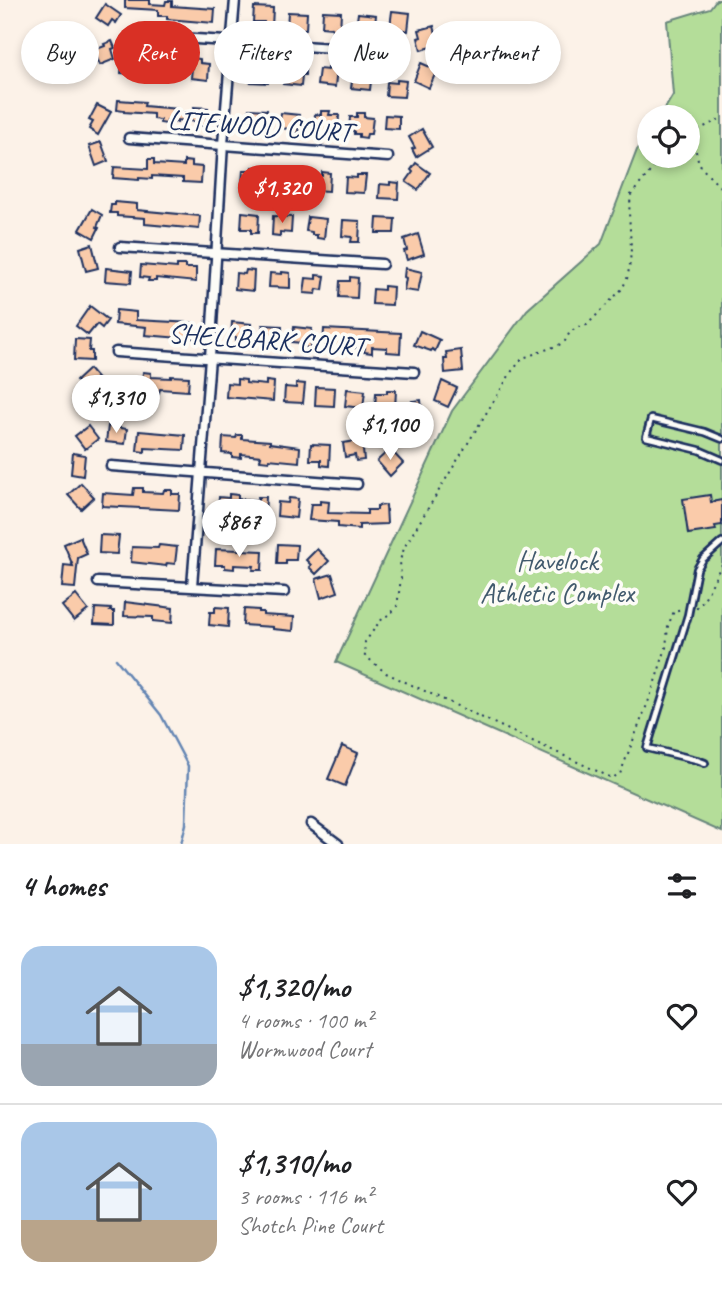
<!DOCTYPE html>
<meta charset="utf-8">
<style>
body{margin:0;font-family:Caveat,sans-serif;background:#f6f6f6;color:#202124;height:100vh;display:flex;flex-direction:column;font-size:26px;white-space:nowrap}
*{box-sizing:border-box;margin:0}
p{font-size:23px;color:#757577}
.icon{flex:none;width:38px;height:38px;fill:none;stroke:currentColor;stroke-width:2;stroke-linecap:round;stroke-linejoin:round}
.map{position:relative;height:844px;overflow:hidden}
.details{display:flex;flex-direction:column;background:#fff;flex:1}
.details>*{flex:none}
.banner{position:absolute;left:21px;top:21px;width:681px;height:63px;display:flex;gap:14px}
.buttons{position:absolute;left:637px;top:105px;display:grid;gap:14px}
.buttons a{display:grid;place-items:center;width:63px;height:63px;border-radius:50%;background:#fff;box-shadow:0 4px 10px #0003;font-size:35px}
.price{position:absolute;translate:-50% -60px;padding:0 16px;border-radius:24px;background:#fff;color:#222;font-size:23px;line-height:46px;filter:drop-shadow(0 2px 4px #0008)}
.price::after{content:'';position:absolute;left:50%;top:42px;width:21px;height:16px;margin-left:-10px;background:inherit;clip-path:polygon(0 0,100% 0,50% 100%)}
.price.selected{background:#d93025;color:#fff}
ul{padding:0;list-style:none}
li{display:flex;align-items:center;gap:21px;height:175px;padding:0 21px}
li+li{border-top:2px solid #e0e0e0}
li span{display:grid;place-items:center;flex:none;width:196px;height:140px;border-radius:21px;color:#555}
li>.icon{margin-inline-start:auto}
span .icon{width:84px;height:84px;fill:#fffc;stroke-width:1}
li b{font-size:30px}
h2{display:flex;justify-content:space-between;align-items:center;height:84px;padding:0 21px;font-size:30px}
.pill{padding:0 24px;border-radius:32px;background:#fff;box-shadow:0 4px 10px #0003;font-size:24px;line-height:63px}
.pill.selected{background:#d93025;color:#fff}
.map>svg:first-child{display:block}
</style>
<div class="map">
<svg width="722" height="844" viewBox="0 0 722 844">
<rect width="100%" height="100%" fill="#fcf2e8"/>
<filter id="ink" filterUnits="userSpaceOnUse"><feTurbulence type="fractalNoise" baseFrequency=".0143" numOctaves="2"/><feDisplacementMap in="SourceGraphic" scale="14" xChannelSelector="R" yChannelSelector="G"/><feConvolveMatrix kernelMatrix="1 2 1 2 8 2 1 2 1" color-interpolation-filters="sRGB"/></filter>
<g filter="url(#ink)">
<!-- green -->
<path fill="#b4dd99" stroke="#68867c" stroke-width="2" d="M716,0H722V832L336,662L452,411L527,310L601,244L637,150L649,136V156H688V117H660L673,95L667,21L710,8Z"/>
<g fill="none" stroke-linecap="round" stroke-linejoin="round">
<!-- stream -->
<path stroke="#6385b3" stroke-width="2.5" d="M116,659L161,715L188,766L186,824L181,844"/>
</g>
<!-- building -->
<g fill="#facbaa" stroke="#1b2f5e" stroke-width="2">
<path d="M125,0H150V4L165,5L166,1H172V6L215,9L214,23L167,19V16H158V10L125,8Z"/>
<path d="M105,4L121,15L116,23L112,20L108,26L96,18Z"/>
<path d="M254,7L273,8L272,27H264V22H253Z"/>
<path d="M323,11L341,12L340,32H332V28L322,27Z"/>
<path d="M392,11L410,13L408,31L390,27Z"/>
<path d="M288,12L307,13L306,29L287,28Z"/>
<path d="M358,13L376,15L374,35L367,34L368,31L362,30V28L356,27Z"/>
<path d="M434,26L439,45L421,50L418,38L421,37L419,30Z"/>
<path d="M112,41L115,48L112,49L115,59L100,65L94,50L105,46L104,44Z"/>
<path d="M165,57L181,58L180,72L147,69V75L121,73L122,64L131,65L132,61L155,63V60L165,61Z"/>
<path d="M193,58L200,59V63L209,64L208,80L191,78Z"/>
<path d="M421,63L437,70L429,88L414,81Z"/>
<path d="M260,64H269L268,83L250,82L251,67H260Z"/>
<path d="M295,66L305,68V75H302L301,86L283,84L285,69L294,70Z"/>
<path d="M328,68L337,69L335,87L317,85L319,69L328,70Z"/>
<path d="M363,71L372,72L370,90L351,88L353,74L363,75Z"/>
<path d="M397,80L406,81L404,97L386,96L387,82L397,83Z"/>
<path d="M118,100L145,102L144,106L178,109L177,112L194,113V107L208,108L206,126H200V122L177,120V122L167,121V124L160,123V120L153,119V114L124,112V111L117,110Z"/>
<path d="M97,105L111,112L98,135L89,129L93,122L89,120Z"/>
<path d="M249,109L267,110L265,130H253V125L248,124Z"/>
<path d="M321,111H330L329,115H339L338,130H332L331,134H319L320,129H314L315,114L321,115Z"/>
<path d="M281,113L299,115L298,133L289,132L290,129L279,128Z"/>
<path d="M357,113H364V117L373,118L371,134H367L366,138L359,137V134H354V131L349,130L350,117H357Z"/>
<path d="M385,115L399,116V129L384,128Z"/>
<path d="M422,129L432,147L416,157L412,149L415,148L409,137Z"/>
<path d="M101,142L108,161L96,166L89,146Z"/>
<path d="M148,159H154V164L184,166V161L192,162V166L202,167L201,183L183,182V178L152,176V179L139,178V180L113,178L114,167L148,169Z"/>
<path d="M416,163L430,173L418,190L406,182L413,172L411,170Z"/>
<path d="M253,167H262L261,186L242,185L243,170H253Z"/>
<path d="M287,169L295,170L294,188L276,186L277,171L286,172Z"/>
<path d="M322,172L330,173L329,191L310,190L311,175L322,176Z"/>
<path d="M357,175H366L364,193L345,192L346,177L357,178Z"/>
<path d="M390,182L399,183L398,199L379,198L380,184L390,185Z"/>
<path d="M115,202L137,204V210L200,216L199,229L145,224V218L117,216V213H110L111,205H115Z"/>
<path d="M92,209L102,215L97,227L99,228L94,238L80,230Z"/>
<path d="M242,212L259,214L258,233H251V229H241Z"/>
<path d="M273,216L292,217L291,233L280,232V236L272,235Z"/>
<path d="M308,217L326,219L324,239L317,238V235H312V232L306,231Z"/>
<path d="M377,218L395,219L394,233H376Z"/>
<path d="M343,220L360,221L359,242H351L352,237L342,236Z"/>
<path d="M418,234L424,254L407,260L404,251L407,250L404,239Z"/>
<path d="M92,244L98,268L86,271L80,248Z"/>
<path d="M141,265L177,268V265H185V268H196V282L156,278V281H148L149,278L140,277Z"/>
<path d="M106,268L132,271L131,283L105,281Z"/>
<path d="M405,268L422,272L418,292L404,290L406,278L404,277Z"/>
<path d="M246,270L254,271L253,291L235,289L236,273L245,274Z"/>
<path d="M282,272L290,273V288L269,287L270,273L282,274Z"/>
<path d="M316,275L325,276L323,290L317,289L316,294L304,293L306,278L316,279Z"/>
<path d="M350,277L358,278L357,298L339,297L340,281H350Z"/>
<path d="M384,286L393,287L392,305L372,304L373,289L384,290Z"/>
<path d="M90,306L108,320L102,328L97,324L88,335L76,326Z"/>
<path d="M116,310L136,312V320L193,323L192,338L181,336L180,338L145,335L146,327L115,324Z"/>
<path d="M232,322L251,324L250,344L242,343V340H236V337H231Z"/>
<path d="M263,325L282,326L281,346L272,345L273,341H261Z"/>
<path d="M294,327L312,329L310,348L301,347L302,343L292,342Z"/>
<path d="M324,329L401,333L400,353L387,352V348L372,347V353L364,352L365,348L323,347Z"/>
<path d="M420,331L440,340L435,351L432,349L431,351L414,345Z"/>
<path d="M75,339L90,340L89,351H92V361L74,360Z"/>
<path d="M461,350L463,371L445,373L444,359H447L446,352Z"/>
<path d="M89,369L101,383L89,395L76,381Z"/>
<path d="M143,372L151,373V377L171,378V376L189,377L188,391L160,389L159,393H153L152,397L145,396V392L130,391V395L111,393V379L142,381Z"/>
<path d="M237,379L246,380V383L266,385V381L274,382L273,401L226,397L227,383L237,384Z"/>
<path d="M442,381L457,388L448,407L435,401Z"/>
<path d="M296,383L305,384L303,403L284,402L285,387L296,388Z"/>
<path d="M316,387L335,388L334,406L315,405Z"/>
<path d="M347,389L365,391L363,408L345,406Z"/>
<path d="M387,390H396L395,409L375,408L376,393H387Z"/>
<path d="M421,400L423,420L405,422L403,407L413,405L412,401Z"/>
<path d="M88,426L98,439L85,449L75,436Z"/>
<path d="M108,426L127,429L125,444L106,442Z"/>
<path d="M139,431L185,435L184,450L145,448V452L137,451Z"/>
<path d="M237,435H242V439L270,441V443L300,447L299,462L269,459V461L260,460L261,456L241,454V458L232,457V454L222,453L223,437L236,438Z"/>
<path d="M362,440L364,460L356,461L355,455L345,457L343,443Z"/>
<path d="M311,444L330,445L329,466L321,465V460H310Z"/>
<path d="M390,449L403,463L390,476L377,461Z"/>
<path d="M73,453L85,455L83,476L71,474Z"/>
<path d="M81,483L94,497L81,509L68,495Z"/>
<path d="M134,488H143V492L163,493L164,490H172V494H180L179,510L102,506L103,493L133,495Z"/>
<path d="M229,494L238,495V499L258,500V497H266L265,516L218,513L219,497L229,498Z"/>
<path d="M710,495L711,502L722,500V525L715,526L716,530L688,534L683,499Z"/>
<path d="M289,498L298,499L296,518L277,516L278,502L288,503Z"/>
<path d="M320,501L329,502L328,513L367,514V510H377V506L386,505L387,524L359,525V529L338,527V522L309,520L311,504H320Z"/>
<path d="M100,535L119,536L117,554L99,553Z"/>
<path d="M80,537L87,554L78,558L75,588L62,587L64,565L73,566L64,544Z"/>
<path d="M278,544L297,545L296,560H286V564H277Z"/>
<path d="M159,545L177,547L175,564L167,563L166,566L131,562L132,547L158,548Z"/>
<path d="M216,549L263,551L262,570H253L254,566L234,565V569L225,568V565H215Z"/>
<path d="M317,549L329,561L316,574L309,567L311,565L306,560Z"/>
<path d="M332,574L338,592L321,598L316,579Z"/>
<path d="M76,595L88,610L74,621L62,606Z"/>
<path d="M125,602L173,608L172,623L153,621V617L124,616Z"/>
<path d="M215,607L229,608L228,627L209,625L210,612H215Z"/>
<path d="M95,608L111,609L110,611H114V625L94,624Z"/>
<path d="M244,609L259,610V612H263V615L294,617L293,631L273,629V627L243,625Z"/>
<path d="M342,746L358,753L345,786L328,779Z"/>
</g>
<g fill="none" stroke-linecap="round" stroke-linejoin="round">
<defs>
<g id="service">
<path d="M722,439L705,432L651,419L646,437L699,450L722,460"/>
<path d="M705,763L697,760L647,748L688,615L697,569L703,559L722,542"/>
</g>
<g id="minor">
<path d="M135,35L394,52"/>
<path d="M129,138L388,157"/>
<path d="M120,247L382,264"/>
<path d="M116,352L414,372"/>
<path d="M111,466L357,484"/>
<path d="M98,582L284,592"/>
<path d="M192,586L210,358L223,144L235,0"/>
<path d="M311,824L338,844"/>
</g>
</defs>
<!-- service casing -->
<use href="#service" stroke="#1b2f5e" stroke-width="10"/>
<!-- minor casing -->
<use href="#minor" stroke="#1b2f5e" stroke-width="13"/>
<!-- path -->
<g stroke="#1b2f5e" stroke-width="2" stroke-dasharray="2 5" stroke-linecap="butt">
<path d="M688,133L691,134C696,143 695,153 699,162C703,172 715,181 722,189"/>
<path d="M692,133L722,118"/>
<path d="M663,156L631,195L629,212L631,248L630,264L627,279L622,289L587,325L578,327L570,332L565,341L559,345L523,358L512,371L405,546L400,560L401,579L397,606L392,612L380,621L365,642L364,655L386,673L612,778L620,774L650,697L666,648L668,626L674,611L682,609"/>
<path d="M696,608C709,596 713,579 722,565"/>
</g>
<!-- service -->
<use href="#service" stroke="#fdfcf7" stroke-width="4.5"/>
<!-- minor -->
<use href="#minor" stroke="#fdfcf7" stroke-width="8"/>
</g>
</g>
<g text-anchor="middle" stroke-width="7" stroke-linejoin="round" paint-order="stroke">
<!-- street labels -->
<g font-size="28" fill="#1b2f5e" stroke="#fdfcf7">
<text transform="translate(260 125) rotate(4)" y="10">LITEWOOD COURT</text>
<text transform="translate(267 339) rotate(4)" y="10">SHELLBARK COURT</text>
</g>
<!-- park labels -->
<g font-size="28" fill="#415a6d" stroke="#fdfcf7">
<text x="557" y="570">Havelock<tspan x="557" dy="32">Athletic Complex</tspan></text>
</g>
</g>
</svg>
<div class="buttons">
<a><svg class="icon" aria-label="locate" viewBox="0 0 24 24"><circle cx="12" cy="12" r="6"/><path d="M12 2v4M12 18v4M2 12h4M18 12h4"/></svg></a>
</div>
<b class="price selected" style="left:282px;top:225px">$1,320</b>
<b class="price" style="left:116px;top:435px">$1,310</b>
<b class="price" style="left:390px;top:462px">$1,100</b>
<b class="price" style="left:239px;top:559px">$867</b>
<div class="banner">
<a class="pill">Buy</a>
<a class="pill selected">Rent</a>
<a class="pill">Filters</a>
<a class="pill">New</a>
<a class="pill">Apartment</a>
</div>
</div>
<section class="details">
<h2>4 homes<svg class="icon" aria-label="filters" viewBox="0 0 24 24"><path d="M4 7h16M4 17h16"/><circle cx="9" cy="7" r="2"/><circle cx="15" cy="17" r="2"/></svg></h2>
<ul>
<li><span style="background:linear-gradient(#a9c7e8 70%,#9aa5b1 0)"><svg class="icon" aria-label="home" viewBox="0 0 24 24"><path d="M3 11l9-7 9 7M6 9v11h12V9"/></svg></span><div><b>$1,320/mo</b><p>4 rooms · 100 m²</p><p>Wormwood Court</p></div><svg class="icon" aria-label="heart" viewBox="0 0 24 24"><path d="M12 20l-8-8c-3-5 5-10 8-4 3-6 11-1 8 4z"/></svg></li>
<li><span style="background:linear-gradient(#a9c7e8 70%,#b9a48a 0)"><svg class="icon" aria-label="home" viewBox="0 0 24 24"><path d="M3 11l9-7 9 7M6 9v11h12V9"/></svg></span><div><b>$1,310/mo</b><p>3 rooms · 116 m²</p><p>Shotch Pine Court</p></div><svg class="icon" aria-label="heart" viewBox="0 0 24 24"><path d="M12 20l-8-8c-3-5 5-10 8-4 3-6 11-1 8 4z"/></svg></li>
</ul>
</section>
